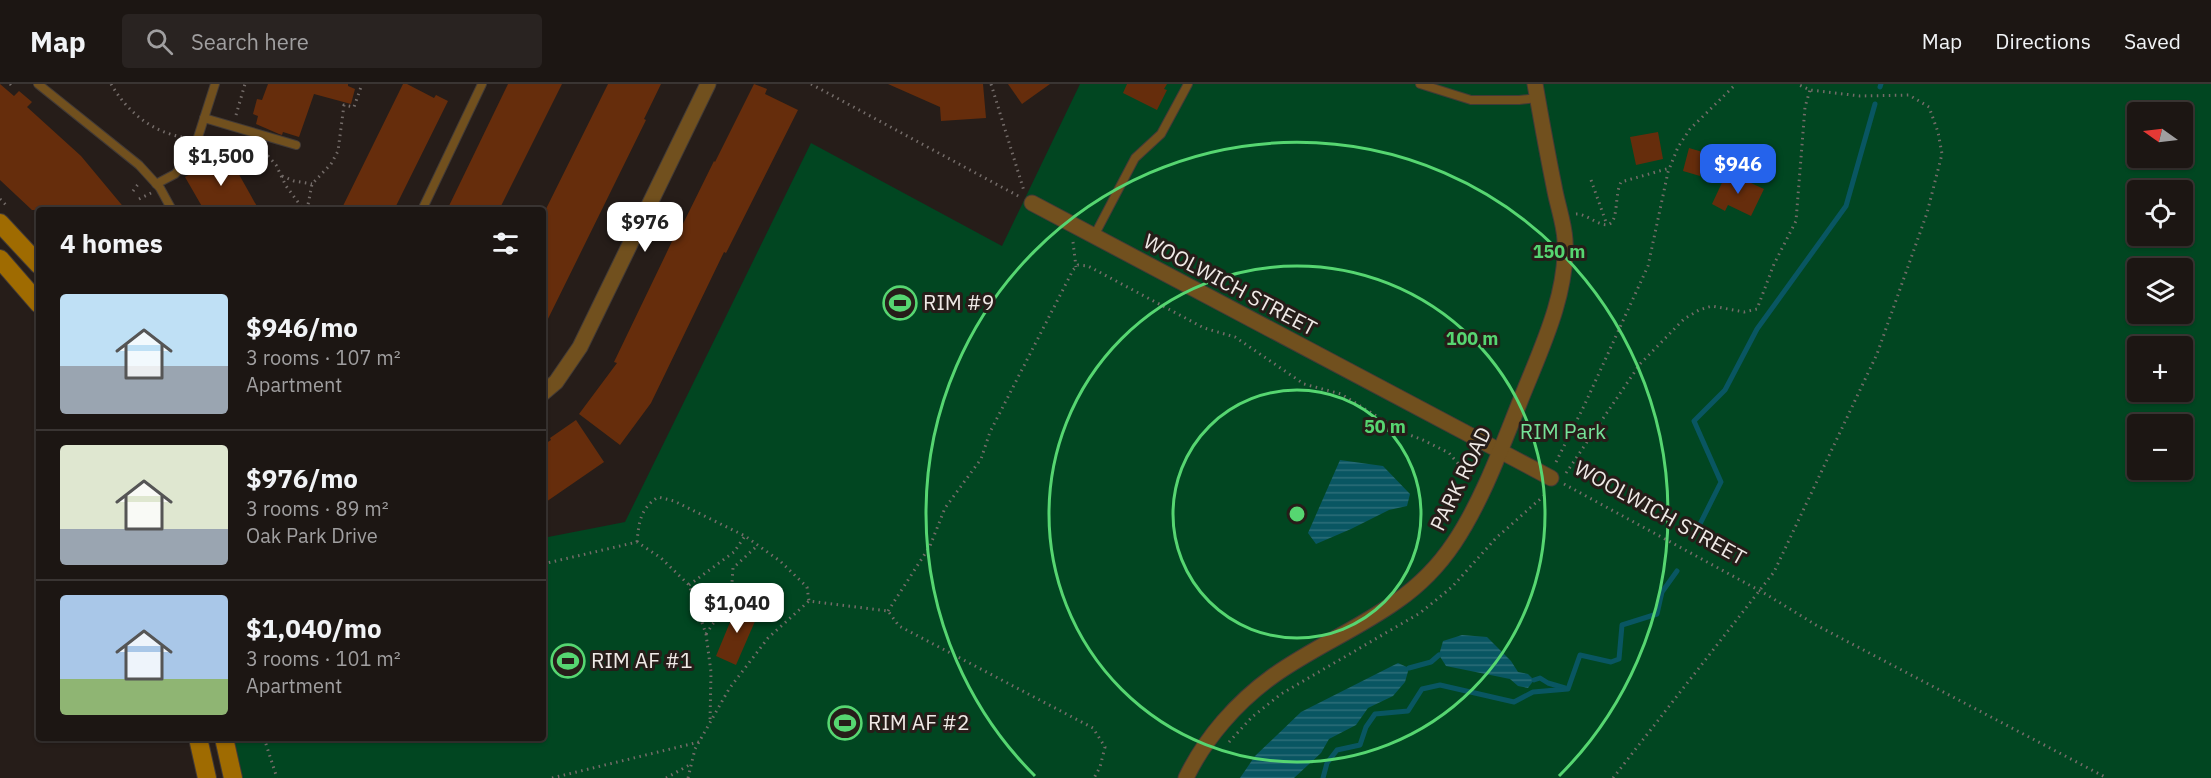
<!DOCTYPE html>
<meta charset="utf-8">
<style>
body{margin:0;font-family:"IBM Plex Sans",sans-serif;background:#292321;color:#f1f3f6;height:100vh;display:flex;flex-direction:column;font-size:22px;white-space:nowrap}
*{box-sizing:border-box;margin:0}
p{font-size:20px;color:#a09fa0}
.icon{flex:none;width:33px;height:33px;fill:none;stroke:currentColor;stroke-width:2;stroke-linecap:round;stroke-linejoin:round}
.map{position:relative;flex:1;overflow:hidden}
.side{position:absolute;left:36px;top:123px;width:510px;height:534px;display:flex;flex-direction:column;background:#1c1613;border-radius:6px;box-shadow:0 2px 4px #0004,0 0 0 2px #3a3533}
.side>*{flex:none}
.needle{width:39px;rotate:284deg}
.fabs{position:absolute;left:2127px;top:18px;display:grid;gap:12px}
.fabs a{display:grid;place-items:center;width:66px;height:66px;border-radius:6px;background:#1c1613;box-shadow:0 2px 4px #0004,0 0 0 2px #3a3533;font-size:30px}
.price{position:absolute;translate:-50% -51px;padding:0 14px;border-radius:12px;background:#fff;color:#222;font-size:20px;line-height:39px;filter:drop-shadow(0 2px 3px #0008)}
.price::after{content:'';position:absolute;left:50%;top:36px;width:18px;height:14px;margin-left:-9px;background:inherit;clip-path:polygon(0 0,100% 0,50% 100%)}
.price.on{background:#2563eb;color:#fff}
ul{padding:0;list-style:none}
li{display:flex;align-items:center;gap:18px;height:150px;padding:0 24px}
li+li{border-top:2px solid #3a3533}
li span{display:grid;place-items:center;flex:none;width:168px;height:120px;border-radius:6px;color:#555}
li>.icon{margin-inline-start:auto}
span .icon{width:72px;height:72px;fill:#fffc;stroke-width:1}
li b{font-size:26px}
h2{display:flex;justify-content:space-between;align-items:center;height:72px;padding:0 24px;font-size:26px}
header{display:flex;align-items:center;gap:36px;box-sizing:border-box;height:84px;padding:0 30px;background:#1c1613;border-bottom:2px solid #3a3533}
header strong{font-size:28px}
nav{display:flex;gap:33px;margin-inline-start:auto;font-size:21px}
.search{width:420px;height:54px;background:#292321;display:flex;align-items:center;gap:15px;box-sizing:border-box;padding:0 21px;border-radius:6px;color:#a09fa0;font-size:22px}
.map>svg:first-child{display:block}
</style>
<header>
<strong>Map</strong>
<div class="search"><svg class="icon" aria-label="search" viewBox="0 0 24 24"><circle cx="10" cy="10" r="6"/><path d="M15 15l6 6"/></svg>Search here</div>
<nav><a>Map</a><a>Directions</a><a>Saved</a></nav>
</header>
<div class="map">
<svg width="2211" height="694" viewBox="0 0 2211 694">
<defs>
<pattern id="water-rules" width="6" height="5" patternUnits="userSpaceOnUse" patternTransform="scale(1.5)"><rect width="6" height="5" fill="#095662"/><path d="M0 2.5h6" fill="none" stroke="#2d6e78"/></pattern>
</defs>
<rect width="100%" height="100%" fill="#261d19"/>
<!-- green -->
<path fill="#014621" fill-rule="evenodd" d="M1080,0H2211V694H243L234,654H543V454L625,438L811,59L1002,162ZM2138,28H2182V74H2138ZM2138,106H2182V152H2138ZM2138,184H2182V230H2138ZM2138,262H2182V308H2138ZM2138,340H2182V386H2138Z"/>
<!-- water -->
<g fill="url(#water-rules)">
<path d="M1340,376L1383,382L1410,410L1407,422L1389,426L1351,445L1316,460L1308,449Z"/>
<path d="M1462,551L1487,553L1511,577L1518,588L1528,590L1534,596L1528,604L1518,602L1510,595L1446,582L1439,571L1443,557Z"/>
<path d="M1398,579L1409,584L1405,598L1393,612L1368,624L1356,641L1329,655L1321,669L1294,694H1240L1255,672L1301,628Z"/>
</g>
<g fill="none" stroke-linecap="round" stroke-linejoin="round">
<!-- stream -->
<g stroke="#095662" stroke-width="5">
<path d="M1880,3L1881,0"/>
<path d="M1697,446L1721,398L1694,337L1725,306L1757,245L1846,122L1875,20"/>
<path d="M1409,584L1431,578L1439,571"/>
<path d="M1534,596L1540,594L1548,599L1565,604"/>
<path d="M1323,694L1327,679L1337,666L1360,661L1366,643L1375,630L1408,627L1422,605L1440,601L1514,618L1533,608L1568,605L1580,571L1611,578L1619,575L1622,541L1657,530L1662,508L1677,487"/>
</g>
</g>
<!-- building -->
<g fill="#662d0c">
<path d="M0,0L14,12L19,7L32,18L27,23L81,72L126,126H32L0,96Z"/>
<path d="M268,0H348V2L355,5L351,20L314,10L299,53L283,48L282,51L279,50L256,40L258,32L253,30L257,15L262,16Z"/>
<path d="M403,0H407L434,14L436,11L448,17L394,126H341Z"/>
<path d="M508,0H562L499,126H447Z"/>
<path d="M608,0H661L644,35L646,36L543,245V131Z"/>
<path d="M754,0L767,5L765,10L798,26L726,169L724,168L651,319L620,361L579,330L617,279L614,278L666,170L675,151L677,152L714,77L715,78Z"/>
<path d="M888,0H983L986,34L941,37L940,23Z"/>
<path d="M1008,0H1050L1022,20Z"/>
<path d="M1127,0H1167L1164,5L1167,6L1157,26L1123,9Z"/>
<path d="M1658,48L1663,75L1636,81L1630,53Z"/>
<path d="M1689,64L1706,69L1700,92L1683,87Z"/>
<path d="M227,69L259,126H204L185,93Z"/>
<path d="M1727,88L1764,105L1751,132L1728,121L1725,127L1712,120Z"/>
<path d="M576,336L604,378L543,420V361L551,356L550,354Z"/>
<path d="M738,519L759,528L736,581L716,572Z"/>
</g>
<g fill="none" stroke-linecap="round" stroke-linejoin="round">
<defs>
<g id="lane">
<path d="M38,0L139,81L160,104L172,126"/>
<path d="M1420,0L1471,16H1519L1538,14"/>
<path d="M204,34L296,61"/>
<path d="M156,100L175,90L192,72L215,0"/>
<path d="M422,126L482,0"/>
<path d="M1094,152L1135,74L1161,50L1188,0"/>
</g>
<g id="street">
<path d="M1032,119L1551,394"/>
<path d="M543,309L556,298L580,263L708,0"/>
<path d="M1186,694C1205,654 1237,618 1273,592C1312,564 1358,545 1397,517C1420,501 1438,483 1454,459C1481,419 1501,365 1519,320C1539,269 1568,212 1565,156C1564,138 1557,120 1554,102C1547,68 1541,34 1535,0"/>
</g>
<g id="secondary">
<path d="M0,139L39,181"/>
<path d="M0,175L39,220"/>
<path d="M198,654L207,694"/>
<path d="M224,654L233,694"/>
</g>
</defs>
<!-- lane casing -->
<use href="#lane" stroke="#423a36" stroke-width="10"/>
<!-- street casing -->
<use href="#street" stroke="#423a36" stroke-width="17"/>
<!-- secondary casing -->
<use href="#secondary" stroke="#423a36" stroke-width="20"/>
<!-- path -->
<g stroke="#746c69" stroke-width="3" stroke-dasharray="1.5 4.5" stroke-linecap="butt">
<path d="M10,0L12,2"/>
<path d="M111,0C128,29 153,49 187,54"/>
<path d="M811,0L1020,113"/>
<path d="M991,0L1024,107"/>
<path d="M236,31L245,0"/>
<path d="M210,56L268,72L276,81L286,102L304,126"/>
<path d="M282,92L294,97L312,100"/>
<path d="M1591,96L1607,141"/>
<path d="M133,107L139,99"/>
<path d="M0,115L8,123"/>
<path d="M139,115L151,109"/>
<path d="M307,126L312,100L331,80L338,67L344,21L354,23L362,0"/>
<path d="M1576,130C1587,129 1602,146 1611,139C1618,133 1615,109 1621,98L1670,84"/>
<path d="M1073,158L1076,183"/>
<path d="M1556,378L1584,322L1648,182L1668,88L1678,63L1690,45L1736,0"/>
<path d="M1566,389L1640,280L1684,235L1699,226L1712,222L1744,228L1757,225L1774,180L1796,137L1805,23L1810,6"/>
<path d="M1564,400L1764,509L1816,541L2107,694"/>
<path d="M637,458C639,438 640,425 658,413L674,417L745,452L780,477L807,503L809,517"/>
<path d="M543,480L637,458L661,474L689,501L706,550L711,588L710,638"/>
<path d="M689,501L734,468L745,452"/>
<path d="M888,527L930,462L945,424L981,375L990,348L1073,186L1078,181L1088,182L1204,244L1235,253L1304,300L1341,310L1402,348L1423,356L1449,369L1468,391L1473,393"/>
<path d="M706,550L731,513L733,484L757,462"/>
<path d="M264,654L277,694"/>
<path d="M1229,658L1252,633L1281,610L1420,529L1452,503L1496,454L1547,409"/>
<path d="M552,694L699,658"/>
<path d="M666,694L691,680"/>
<path d="M688,694L695,665L729,605L768,554L809,517L888,527L899,542L1093,644L1105,663L1100,683L1094,694"/>
<path d="M1613,694L1774,488L1877,270L1927,129L1942,70L1938,48L1929,23L1909,11L1860,12L1810,6L1797,0"/>
</g>
<!-- lane -->
<use href="#lane" stroke="#71501e" stroke-width="8"/>
<!-- street -->
<use href="#street" stroke="#71501e" stroke-width="15"/>
<!-- secondary -->
<use href="#secondary" stroke="#9f6b01" stroke-width="18"/>
</g>
<!-- distance rings -->
<g fill="none" stroke="#56d671" stroke-width="3">
<circle cx="1297" cy="430" r="124"/>
<circle cx="1297" cy="430" r="248"/>
<path d="M1035 692A371 371 0 1 1 1559 692"/>
</g>
<!-- icons -->
<defs>
<symbol id="stadium-ring" viewBox="-11 -11 22 22"><circle r="9.5" fill="#261d19" stroke="#56d671" stroke-width="1.5"/><path d="M0-5a6.5 5 0 1 0 0 10a6.5 5 0 1 0 0-10ZM-3.5-1.8h7v3.6h-7Z" fill="#56d671"/></symbol>
</defs>
<g fill-rule="evenodd">
<use href="#stadium-ring" x="881" y="200" width="38" height="38"/>
<use href="#stadium-ring" x="549" y="558" width="38" height="38"/>
<use href="#stadium-ring" x="826" y="620" width="38" height="38"/>
</g>
<g text-anchor="middle" stroke-width="6" stroke-linejoin="round" paint-order="stroke">
<!-- street labels -->
<g font-size="21" fill="#efe9e6" stroke="#261d19">
<text transform="translate(1230 201) rotate(28)" y="7">WOOLWICH STREET</text>
<text transform="translate(1461 395) rotate(-64)" y="7">PARK ROAD</text>
<text transform="translate(1660 429) rotate(29)" y="7">WOOLWICH STREET</text>
</g>
<!-- poi labels -->
<g font-size="21" fill="#efe9e6" stroke="#261d19" text-anchor="start">
<text x="923" y="226">RIM #9</text>
<text x="591" y="584">RIM AF #1</text>
<text x="868" y="646">RIM AF #2</text>
</g>
<!-- park labels -->
<g font-size="21" fill="#76e399" stroke="#261d19">
<text x="1563" y="355">RIM Park</text>
</g>
</g>
<circle cx="1297" cy="430" r="9" fill="#56d671" stroke="#261d19" stroke-width="3"/>
<g font-size="18" text-anchor="middle" font-weight="bold" fill="#56d671" stroke="#261d19" stroke-width="6" stroke-linejoin="round" paint-order="stroke">
<text x="1559" y="174">150 m</text>
<text x="1472" y="261">100 m</text>
<text x="1385" y="349">50 m</text>
</g>
</svg>
<div class="fabs">
<a><svg class="needle" viewBox="-14 -14 28 28"><path d="M0-13l5 13h-10z" fill="#e53935"/><path d="M0 13l5-13h-10z" fill="#a09fa0"/></svg></a>
<a><svg class="icon" aria-label="locate" viewBox="0 0 24 24"><circle cx="12" cy="12" r="6"/><path d="M12 2v4M12 18v4M2 12h4M18 12h4"/></svg></a>
<a><svg class="icon" aria-label="layers" viewBox="0 0 24 24"><path d="M12 4l9 5-9 5-9-5zM3 14l9 5 9-5"/></svg></a>
<a>+</a>
<a>−</a>
</div>
<b class="price" style="left:221px;top:103px">$1,500</b>
<b class="price on" style="left:1738px;top:111px">$946</b>
<b class="price" style="left:645px;top:169px">$976</b>
<b class="price" style="left:737px;top:550px">$1,040</b>
<section class="side">
<h2>4 homes<svg class="icon" aria-label="filters" viewBox="0 0 24 24"><path d="M4 7h16M4 17h16"/><circle cx="9" cy="7" r="2"/><circle cx="15" cy="17" r="2"/></svg></h2>
<ul>
<li><span style="background:linear-gradient(#bfe0f5 60%,#9aa5b1 0)"><svg class="icon" aria-label="home" viewBox="0 0 24 24"><path d="M3 11l9-7 9 7M6 9v11h12V9"/></svg></span><div><b>$946/mo</b><p>3 rooms · 107 m²</p><p>Apartment</p></div></li>
<li><span style="background:linear-gradient(#dfe7d0 70%,#9aa5b1 0)"><svg class="icon" aria-label="home" viewBox="0 0 24 24"><path d="M3 11l9-7 9 7M6 9v11h12V9"/></svg></span><div><b>$976/mo</b><p>3 rooms · 89 m²</p><p>Oak Park Drive</p></div></li>
<li><span style="background:linear-gradient(#a9c7e8 70%,#8fb573 0)"><svg class="icon" aria-label="home" viewBox="0 0 24 24"><path d="M3 11l9-7 9 7M6 9v11h12V9"/></svg></span><div><b>$1,040/mo</b><p>3 rooms · 101 m²</p><p>Apartment</p></div></li>
</ul>
</section>
</div>
